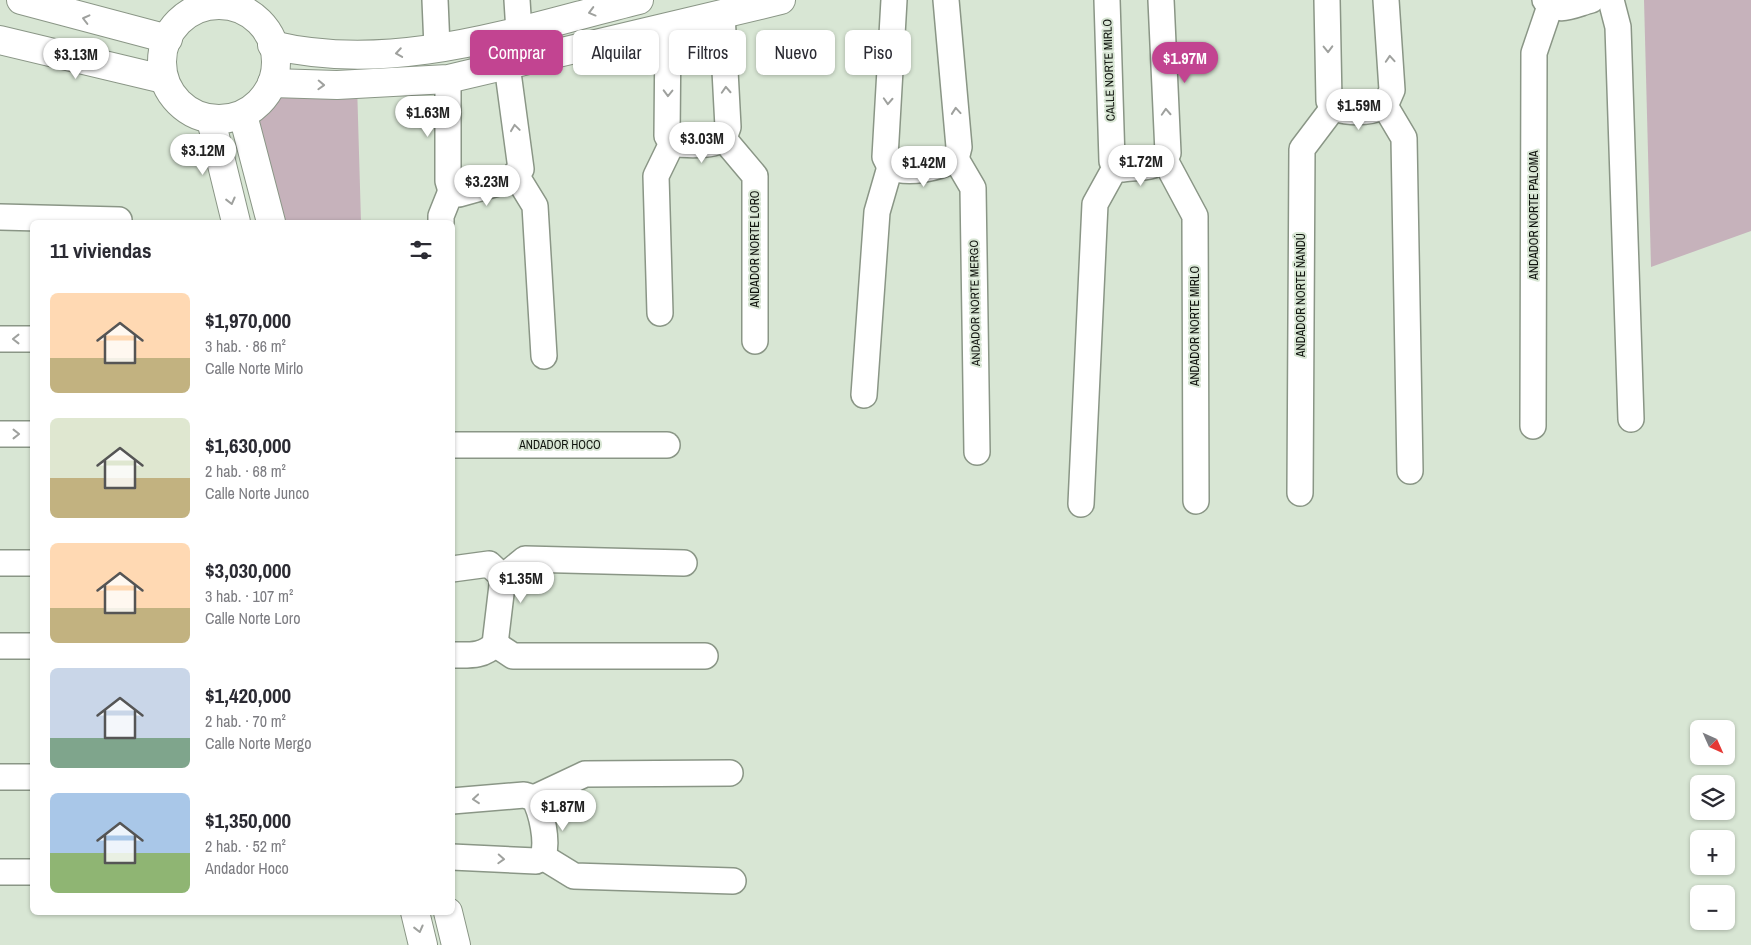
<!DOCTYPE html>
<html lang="es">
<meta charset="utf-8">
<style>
body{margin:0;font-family:"Archivo Narrow",sans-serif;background:#f2f2f3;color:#2b2b33;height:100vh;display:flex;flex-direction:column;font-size:19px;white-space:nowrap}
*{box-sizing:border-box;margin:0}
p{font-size:16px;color:#7c7c81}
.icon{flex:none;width:28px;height:28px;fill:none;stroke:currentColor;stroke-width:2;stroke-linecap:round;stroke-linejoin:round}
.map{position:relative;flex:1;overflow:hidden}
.side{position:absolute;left:30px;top:220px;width:425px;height:695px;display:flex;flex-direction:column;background:#fff;border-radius:8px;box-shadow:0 1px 4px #0004}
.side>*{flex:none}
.banner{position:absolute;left:470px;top:30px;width:475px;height:45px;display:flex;gap:10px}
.needle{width:32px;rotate:135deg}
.controls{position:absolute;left:1690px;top:720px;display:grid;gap:10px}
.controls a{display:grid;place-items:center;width:45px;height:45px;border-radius:8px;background:#fff;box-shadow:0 1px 4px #0004;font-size:25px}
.price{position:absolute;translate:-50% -42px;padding:0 11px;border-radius:18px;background:#fff;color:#222;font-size:16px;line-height:32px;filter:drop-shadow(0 1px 2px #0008)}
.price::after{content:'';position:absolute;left:50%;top:30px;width:15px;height:11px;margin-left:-8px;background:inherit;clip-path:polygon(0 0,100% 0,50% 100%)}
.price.selected{background:#c24491;color:#fff}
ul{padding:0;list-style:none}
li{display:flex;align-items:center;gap:15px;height:125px;padding:0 20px}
li span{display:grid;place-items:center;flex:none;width:140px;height:100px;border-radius:8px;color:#555}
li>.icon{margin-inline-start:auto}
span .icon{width:60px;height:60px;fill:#fffc;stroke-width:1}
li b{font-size:21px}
h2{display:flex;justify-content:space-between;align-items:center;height:60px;padding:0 20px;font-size:21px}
.chip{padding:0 18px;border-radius:8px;background:#fff;box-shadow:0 1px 4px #0004;font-size:18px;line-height:45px}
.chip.selected{background:#c24491;color:#fff}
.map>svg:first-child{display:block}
</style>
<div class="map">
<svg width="1751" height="945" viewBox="0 0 1751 945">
<rect width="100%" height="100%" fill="#d8e6d4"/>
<!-- green -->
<g fill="#c6b2bb">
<path d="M1644,0H1751V231L1651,267Z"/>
<path d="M272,83L357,84L361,222H271L243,115L261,101Z"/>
</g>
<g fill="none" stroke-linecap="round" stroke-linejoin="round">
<defs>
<g id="street">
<path d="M435,0L437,47"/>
<path d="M517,0L519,32"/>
<path d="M894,0L885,157L890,167C909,175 937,168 956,159L959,147L946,0"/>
<path d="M1107,0L1112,161L1122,169C1137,167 1161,169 1168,153L1161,0"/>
<path d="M1327,0L1329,101L1333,108C1350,113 1369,113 1385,106L1392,90L1386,0"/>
<path d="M1545,0C1557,15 1575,4 1591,0"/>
<path d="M1611,0L1618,27L1631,419"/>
<path d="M668,27L667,136L672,143C683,145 716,147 723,138C725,136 727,130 728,127L722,14"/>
<path d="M448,79V181L451,191L459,194L509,180L521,169L507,65"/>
<path d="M1385,106L1404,138L1410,471"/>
<path d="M723,138L755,176V341"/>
<path d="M956,159L973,188L977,452"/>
<path d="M1165,160L1195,216L1196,501"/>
<path d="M516,175L535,206L544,356"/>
<path d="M0,217L119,220"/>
<path d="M441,222V216L451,191"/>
<path d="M660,313L656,176L672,143"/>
<path d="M0,339H32"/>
<path d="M864,395L877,212L890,167"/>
<path d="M1533,426L1534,53L1550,6"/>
<path d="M0,434H32"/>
<path d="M452,445H667"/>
<path d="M1300,493L1302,149L1333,108"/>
<path d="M1081,504L1095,204L1116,166"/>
<path d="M0,563H32"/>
<path d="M452,569L489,564L503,577L495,644C483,657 469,655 452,655"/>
<path d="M503,577L525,559L684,563"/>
<path d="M495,644L513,656H705"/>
<path d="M0,646H32"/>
<path d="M0,777H32"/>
<path d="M534,798L585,774L730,773"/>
<path d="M452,801L524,795L534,798C542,813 548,841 543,857L536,861L452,857"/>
<path d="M543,857L574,876L733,881"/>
<path d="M0,872H32"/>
</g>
<g id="secondary">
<path d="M21,0L168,39"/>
<circle cx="219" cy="62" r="57"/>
<path d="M0,40L163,79"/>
<path d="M272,45C395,75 521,29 639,0"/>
<path d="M272,83L337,85L448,79L781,0"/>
<path d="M243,115L271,222"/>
<path d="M211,120L236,222"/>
<path d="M415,912L423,945"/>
<path d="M448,912L456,945"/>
</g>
</defs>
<!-- street casing -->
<use href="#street" stroke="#8a9686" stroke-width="28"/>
<!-- secondary casing -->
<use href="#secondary" stroke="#8a9686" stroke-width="30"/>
<!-- street -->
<use href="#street" stroke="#fff" stroke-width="25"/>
<!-- secondary -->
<use href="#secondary" stroke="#fff" stroke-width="28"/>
</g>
<!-- one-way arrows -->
<defs><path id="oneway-chevron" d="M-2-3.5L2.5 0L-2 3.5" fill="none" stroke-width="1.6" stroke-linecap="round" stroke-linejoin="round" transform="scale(1.25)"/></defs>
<g stroke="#9fa19e">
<use href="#oneway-chevron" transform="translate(592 12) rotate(165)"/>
<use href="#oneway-chevron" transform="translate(86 19) rotate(-166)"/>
<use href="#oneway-chevron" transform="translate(1328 49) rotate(89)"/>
<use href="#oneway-chevron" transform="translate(399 53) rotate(171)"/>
<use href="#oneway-chevron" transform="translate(1390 59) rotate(-94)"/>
<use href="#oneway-chevron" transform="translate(321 85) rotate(2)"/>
<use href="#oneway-chevron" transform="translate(726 90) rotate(-93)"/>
<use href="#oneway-chevron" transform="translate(668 93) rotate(91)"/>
<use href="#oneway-chevron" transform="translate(888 101) rotate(93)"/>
<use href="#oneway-chevron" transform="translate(956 111) rotate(-95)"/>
<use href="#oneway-chevron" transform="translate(1166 112) rotate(-93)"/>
<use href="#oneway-chevron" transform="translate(515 128) rotate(-98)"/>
<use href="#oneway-chevron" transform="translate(231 201) rotate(76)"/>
<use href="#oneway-chevron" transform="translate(16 339) rotate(180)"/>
<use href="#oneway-chevron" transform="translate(16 434)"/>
<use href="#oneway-chevron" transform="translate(476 799) rotate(175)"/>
<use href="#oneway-chevron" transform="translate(501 859) rotate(3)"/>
<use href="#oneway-chevron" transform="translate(419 929) rotate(76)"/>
</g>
<g text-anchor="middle" stroke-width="4" stroke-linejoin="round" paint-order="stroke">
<!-- street labels -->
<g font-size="12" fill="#0f130d" stroke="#d8e6d4">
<text transform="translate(1109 70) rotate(-92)" y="4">CALLE NORTE MIRLO</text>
<text transform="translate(1534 215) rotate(-90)" y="4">ANDADOR NORTE PALOMA</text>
<text transform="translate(755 249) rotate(-90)" y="4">ANDADOR NORTE LORO</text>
<text transform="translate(1301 295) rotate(-90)" y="4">ANDADOR NORTE ÑANDÚ</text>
<text transform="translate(975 303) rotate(-91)" y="4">ANDADOR NORTE MERGO</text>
<text transform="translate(1195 326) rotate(-90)" y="4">ANDADOR NORTE MIRLO</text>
<text x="560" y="449">ANDADOR HOCO</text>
</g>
</g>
</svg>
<div class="controls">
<a><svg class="needle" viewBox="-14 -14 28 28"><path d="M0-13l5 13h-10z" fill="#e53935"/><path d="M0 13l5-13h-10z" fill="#7c7c81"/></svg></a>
<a><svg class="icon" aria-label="layers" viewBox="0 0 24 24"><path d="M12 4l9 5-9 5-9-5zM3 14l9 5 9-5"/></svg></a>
<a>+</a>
<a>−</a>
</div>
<b class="price" style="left:76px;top:80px">$3.13M</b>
<b class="price selected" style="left:1185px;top:84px">$1.97M</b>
<b class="price" style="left:1359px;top:131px">$1.59M</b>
<b class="price" style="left:428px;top:138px">$1.63M</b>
<b class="price" style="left:702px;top:164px">$3.03M</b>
<b class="price" style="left:203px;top:176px">$3.12M</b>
<b class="price" style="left:1141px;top:187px">$1.72M</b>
<b class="price" style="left:924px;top:188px">$1.42M</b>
<b class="price" style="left:487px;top:207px">$3.23M</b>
<b class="price" style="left:521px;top:604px">$1.35M</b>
<b class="price" style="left:563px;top:832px">$1.87M</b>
<div class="banner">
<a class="chip selected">Comprar</a>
<a class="chip">Alquilar</a>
<a class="chip">Filtros</a>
<a class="chip">Nuevo</a>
<a class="chip">Piso</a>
</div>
<section class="side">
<h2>11 viviendas<svg class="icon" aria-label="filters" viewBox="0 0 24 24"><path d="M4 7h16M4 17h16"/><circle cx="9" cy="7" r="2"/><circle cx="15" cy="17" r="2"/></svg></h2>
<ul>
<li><span style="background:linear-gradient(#ffd9b3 65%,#c2b280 0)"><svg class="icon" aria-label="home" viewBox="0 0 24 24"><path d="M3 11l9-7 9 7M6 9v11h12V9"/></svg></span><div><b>$1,970,000</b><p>3 hab. · 86 m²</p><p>Calle Norte Mirlo</p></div></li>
<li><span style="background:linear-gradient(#dfe7d0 60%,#c2b280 0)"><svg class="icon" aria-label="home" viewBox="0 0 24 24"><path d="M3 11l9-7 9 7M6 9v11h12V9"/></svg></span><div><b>$1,630,000</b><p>2 hab. · 68 m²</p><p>Calle Norte Junco</p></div></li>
<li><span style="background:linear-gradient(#ffd9b3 65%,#c2b280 0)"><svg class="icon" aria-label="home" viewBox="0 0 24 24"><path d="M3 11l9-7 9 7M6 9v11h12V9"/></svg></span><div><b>$3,030,000</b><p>3 hab. · 107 m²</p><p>Calle Norte Loro</p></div></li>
<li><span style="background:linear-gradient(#c9d6e8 70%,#7fa58c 0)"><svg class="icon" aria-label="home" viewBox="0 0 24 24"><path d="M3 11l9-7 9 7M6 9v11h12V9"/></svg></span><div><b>$1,420,000</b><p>2 hab. · 70 m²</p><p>Calle Norte Mergo</p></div></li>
<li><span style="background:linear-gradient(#a9c7e8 60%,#8fb573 0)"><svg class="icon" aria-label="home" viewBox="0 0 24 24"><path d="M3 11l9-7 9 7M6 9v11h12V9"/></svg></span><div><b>$1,350,000</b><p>2 hab. · 52 m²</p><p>Andador Hoco</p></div></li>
</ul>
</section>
</div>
